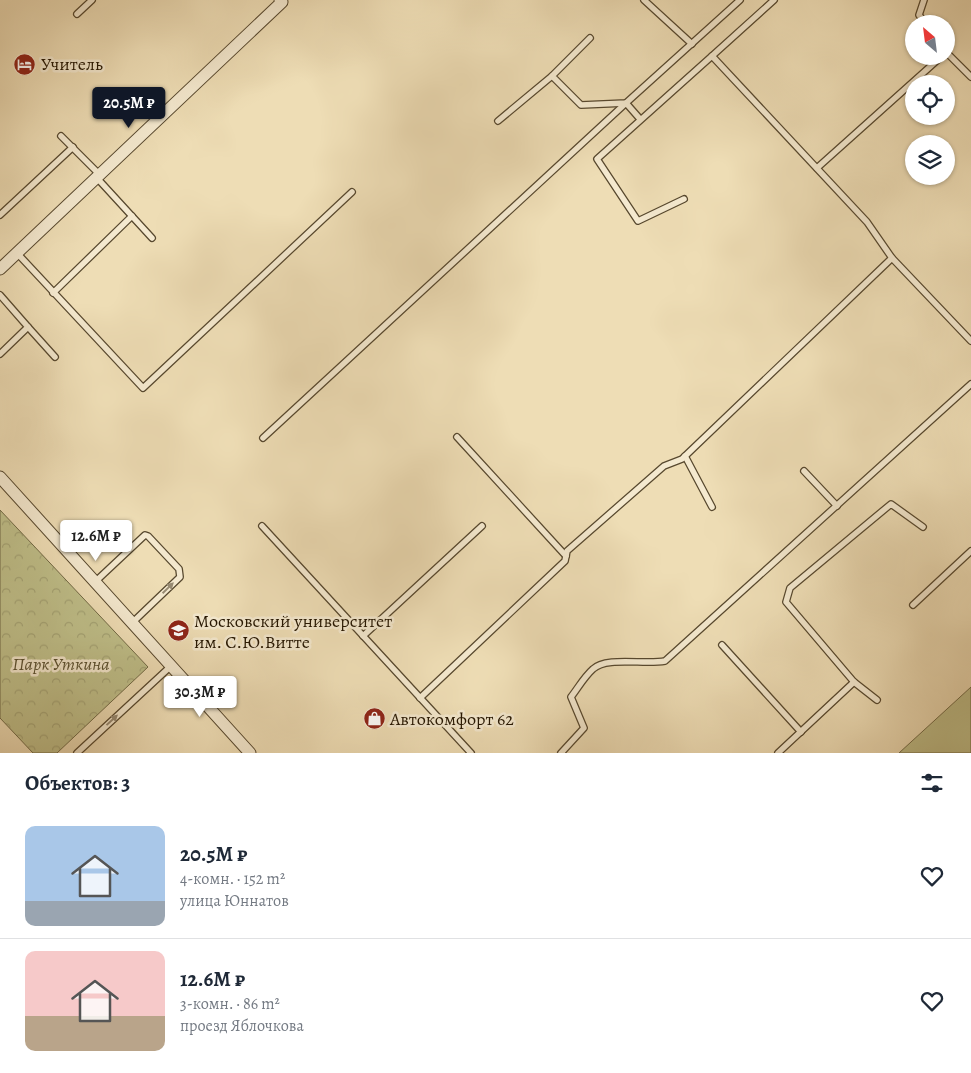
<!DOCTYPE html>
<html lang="ru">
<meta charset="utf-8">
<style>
body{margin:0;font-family:Alegreya,serif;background:#f2f2f3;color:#1f2937;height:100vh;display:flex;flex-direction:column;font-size:19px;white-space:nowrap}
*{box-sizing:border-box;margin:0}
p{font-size:16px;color:#747a83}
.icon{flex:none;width:28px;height:28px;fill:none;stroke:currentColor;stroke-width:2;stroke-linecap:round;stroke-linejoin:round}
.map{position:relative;height:753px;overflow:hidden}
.sheet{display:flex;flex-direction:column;background:#fff;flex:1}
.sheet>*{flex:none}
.needle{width:32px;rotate:332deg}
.fabs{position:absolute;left:905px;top:15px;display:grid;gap:10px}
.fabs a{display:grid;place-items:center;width:50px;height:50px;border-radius:50%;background:#fff;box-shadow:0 1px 4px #0004;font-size:25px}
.price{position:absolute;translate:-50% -42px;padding:0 11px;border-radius:5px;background:#fff;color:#222;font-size:16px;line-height:32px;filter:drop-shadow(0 1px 2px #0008)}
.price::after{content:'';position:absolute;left:50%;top:30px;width:15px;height:11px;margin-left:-8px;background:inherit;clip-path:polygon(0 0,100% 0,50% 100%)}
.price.on{background:#111827;color:#fff}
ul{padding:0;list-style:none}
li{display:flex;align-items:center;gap:15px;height:125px;padding:0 25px}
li+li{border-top:1px solid #e0e1e3}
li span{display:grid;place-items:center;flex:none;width:140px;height:100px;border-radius:10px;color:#555}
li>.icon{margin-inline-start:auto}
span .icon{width:60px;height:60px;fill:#fffc;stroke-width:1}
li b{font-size:21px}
h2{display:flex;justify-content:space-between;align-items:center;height:60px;padding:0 25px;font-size:21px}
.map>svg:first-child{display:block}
</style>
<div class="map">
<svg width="971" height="753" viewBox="0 0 971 753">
<defs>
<pattern id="park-crowns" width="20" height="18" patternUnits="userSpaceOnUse" patternTransform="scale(1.25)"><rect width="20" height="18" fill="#bfbf8a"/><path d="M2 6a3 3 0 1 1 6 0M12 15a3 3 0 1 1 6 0" fill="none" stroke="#a4a375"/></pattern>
</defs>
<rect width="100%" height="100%" fill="#eeddb5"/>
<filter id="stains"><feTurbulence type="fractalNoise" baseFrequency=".004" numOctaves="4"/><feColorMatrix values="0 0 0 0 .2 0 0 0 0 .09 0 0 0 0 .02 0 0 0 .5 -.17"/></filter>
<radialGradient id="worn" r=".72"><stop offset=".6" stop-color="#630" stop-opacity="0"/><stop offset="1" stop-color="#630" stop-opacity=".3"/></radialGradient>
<!-- park -->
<path fill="url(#park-crowns)" stroke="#726a46" d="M0,510L148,667L57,753H33L0,718Z"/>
<!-- garden -->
<path fill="#bfbf8a" stroke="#726a46" d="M971,687V753H899Z"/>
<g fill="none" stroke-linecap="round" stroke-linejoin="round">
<defs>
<g id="service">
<path d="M644,0L692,44"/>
<path d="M774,0L712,56L867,222L892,258"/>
<path d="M924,0L919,15L926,24"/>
<path d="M77,14L92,0"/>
<path d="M590,38L552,76L581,105L626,103L740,0"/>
<path d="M946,52L971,77"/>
<path d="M498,121L552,76"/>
<path d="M61,136L100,175"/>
<path d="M817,168L942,56"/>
<path d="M97,178L152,238"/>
<path d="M684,199L638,221L597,159L712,56"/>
<path d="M0,215L73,147"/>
<path d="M17,253L143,388L352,192"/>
<path d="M53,293L132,216"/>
<path d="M0,295L28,327L0,354"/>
<path d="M28,327L55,357"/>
<path d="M457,437L566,556"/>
<path d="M263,438L626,103L640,119"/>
<path d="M685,456L712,507"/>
<path d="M804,471L837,506"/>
<path d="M262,526L471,753"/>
<path d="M96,581L145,535L148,536L179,569L180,577L133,622"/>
<path d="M913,605L971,551"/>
<path d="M363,636L482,526"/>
<path d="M722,645L801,732"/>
<path d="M420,698L565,561L567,551L664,466L682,459L892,258L971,341"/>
<path d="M877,700L854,682L786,602L790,588L891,504L923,527"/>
<path d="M77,753L171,666"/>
<path d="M561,753L584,728L571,697C578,688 584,677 593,669C606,656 645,665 665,661L971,384"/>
<path d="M778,753L854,682"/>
</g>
<g id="minor">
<path d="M0,269L282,2L280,0"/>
<path d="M0,477L250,753"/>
</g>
</defs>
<!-- service casing -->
<use href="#service" stroke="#57482e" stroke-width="8"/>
<!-- minor casing -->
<use href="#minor" stroke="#57482e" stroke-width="13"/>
<!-- service -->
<use href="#service" stroke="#f4e9cf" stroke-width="5.5"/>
<!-- minor -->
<use href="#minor" stroke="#f4e9cf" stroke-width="11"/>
</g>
<!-- one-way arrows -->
<defs><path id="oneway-solid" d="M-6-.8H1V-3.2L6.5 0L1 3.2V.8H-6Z" transform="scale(1.25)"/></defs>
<g fill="#978a72">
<use href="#oneway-solid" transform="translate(168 588) rotate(-44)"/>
<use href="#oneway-solid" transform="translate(112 720) rotate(-43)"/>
</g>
<!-- icons -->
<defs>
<symbol id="hotel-disc" viewBox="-11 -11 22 22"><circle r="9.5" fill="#8f2418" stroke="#f4e9cf"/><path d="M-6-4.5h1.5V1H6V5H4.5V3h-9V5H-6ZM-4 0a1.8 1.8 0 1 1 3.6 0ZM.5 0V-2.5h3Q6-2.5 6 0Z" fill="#fff"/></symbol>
<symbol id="university-disc" viewBox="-11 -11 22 22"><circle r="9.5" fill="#8f2418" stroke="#f4e9cf"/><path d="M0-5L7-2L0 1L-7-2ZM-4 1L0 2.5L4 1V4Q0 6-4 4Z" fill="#fff"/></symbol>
<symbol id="shop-disc" viewBox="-11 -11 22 22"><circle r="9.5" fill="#8f2418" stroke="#f4e9cf"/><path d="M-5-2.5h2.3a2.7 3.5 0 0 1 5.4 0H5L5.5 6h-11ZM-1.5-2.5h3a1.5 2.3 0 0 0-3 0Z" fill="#fff"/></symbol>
</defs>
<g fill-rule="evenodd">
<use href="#hotel-disc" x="12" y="52" width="25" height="25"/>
<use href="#university-disc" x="166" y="618" width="25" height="25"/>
<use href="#shop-disc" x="362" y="706" width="25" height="25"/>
</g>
<g text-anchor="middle" stroke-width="5" stroke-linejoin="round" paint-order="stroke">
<!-- poi labels -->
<g font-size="18" fill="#251601" stroke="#f4e9cf" text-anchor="start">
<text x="41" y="70">Учитель</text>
<text x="194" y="627">Московский университет<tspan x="194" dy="21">им. С.Ю.Витте</tspan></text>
<text x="390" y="725">Автокомфорт 62</text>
</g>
<!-- park labels -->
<g font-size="18" font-style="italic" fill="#5b5131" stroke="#f4e9cf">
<text x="61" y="670">Парк Уткина</text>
</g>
</g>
<rect width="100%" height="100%" filter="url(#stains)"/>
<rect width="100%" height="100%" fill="url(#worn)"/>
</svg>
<div class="fabs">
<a><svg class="needle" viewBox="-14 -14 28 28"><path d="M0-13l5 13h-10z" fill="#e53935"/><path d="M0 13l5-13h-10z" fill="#747a83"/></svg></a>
<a><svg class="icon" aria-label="locate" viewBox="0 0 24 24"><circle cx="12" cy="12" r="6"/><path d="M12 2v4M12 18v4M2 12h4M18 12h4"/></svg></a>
<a><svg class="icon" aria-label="layers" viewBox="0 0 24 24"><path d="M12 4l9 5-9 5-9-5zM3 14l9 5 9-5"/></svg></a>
</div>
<b class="price on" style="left:129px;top:129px">20.5M ₽</b>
<b class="price" style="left:96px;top:562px">12.6M ₽</b>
<b class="price" style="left:200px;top:718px">30.3M ₽</b>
</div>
<section class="sheet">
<h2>Объектов: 3<svg class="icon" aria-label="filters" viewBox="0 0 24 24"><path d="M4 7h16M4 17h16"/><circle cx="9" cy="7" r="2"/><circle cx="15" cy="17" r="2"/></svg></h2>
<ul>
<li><span style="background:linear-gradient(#a9c7e8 75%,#9aa5b1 0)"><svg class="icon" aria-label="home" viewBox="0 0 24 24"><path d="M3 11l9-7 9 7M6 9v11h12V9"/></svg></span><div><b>20.5M ₽</b><p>4-комн. · 152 m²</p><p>улица Юннатов</p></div><svg class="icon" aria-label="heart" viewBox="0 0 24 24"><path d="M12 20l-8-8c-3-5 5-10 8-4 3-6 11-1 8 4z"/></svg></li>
<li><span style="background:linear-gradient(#f6c9c9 65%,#b9a48a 0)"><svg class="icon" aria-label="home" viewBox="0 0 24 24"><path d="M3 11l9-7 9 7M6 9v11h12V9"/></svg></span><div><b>12.6M ₽</b><p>3-комн. · 86 m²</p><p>проезд Яблочкова</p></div><svg class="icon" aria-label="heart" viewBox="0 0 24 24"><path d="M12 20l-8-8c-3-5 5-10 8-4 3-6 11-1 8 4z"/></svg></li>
</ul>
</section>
